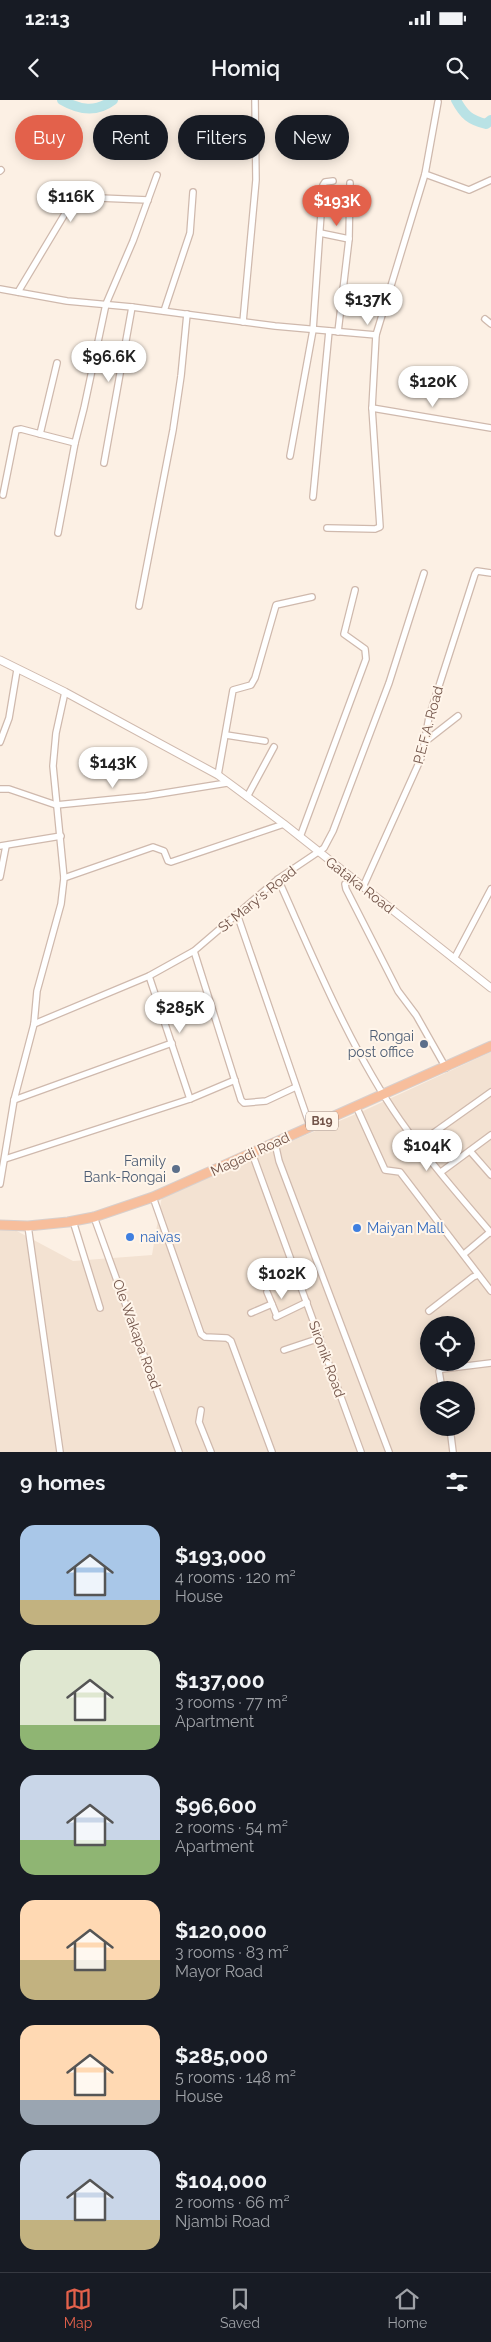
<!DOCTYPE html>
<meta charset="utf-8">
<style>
body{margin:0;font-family:Raleway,sans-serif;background:#242831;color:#f1f3f6;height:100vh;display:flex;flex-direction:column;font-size:19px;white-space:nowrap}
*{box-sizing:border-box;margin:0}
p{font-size:16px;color:#9ea1a6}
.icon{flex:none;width:28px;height:28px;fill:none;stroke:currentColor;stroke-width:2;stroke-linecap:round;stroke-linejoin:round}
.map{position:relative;height:1352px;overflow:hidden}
.panel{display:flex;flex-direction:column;background:#171b24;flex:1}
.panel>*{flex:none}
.guide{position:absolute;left:15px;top:15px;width:461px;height:45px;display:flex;gap:10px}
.tools{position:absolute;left:420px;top:1216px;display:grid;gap:10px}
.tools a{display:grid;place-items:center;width:55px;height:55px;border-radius:50%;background:#171b24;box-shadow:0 2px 12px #0003;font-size:25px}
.price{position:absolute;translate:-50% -42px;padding:0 11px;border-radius:18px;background:#fff;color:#222;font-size:16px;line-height:32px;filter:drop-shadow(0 1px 2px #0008)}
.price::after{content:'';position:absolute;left:50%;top:30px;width:15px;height:11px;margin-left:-8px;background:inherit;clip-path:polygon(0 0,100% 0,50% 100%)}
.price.on{background:#e3614b;color:#fff}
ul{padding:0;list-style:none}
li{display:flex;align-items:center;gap:15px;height:125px;padding:0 20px}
li span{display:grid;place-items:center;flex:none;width:140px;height:100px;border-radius:15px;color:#555}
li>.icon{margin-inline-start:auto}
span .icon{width:60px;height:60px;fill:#fffc;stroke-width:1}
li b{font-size:21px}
h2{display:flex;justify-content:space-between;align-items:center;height:60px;padding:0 20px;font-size:21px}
.tag{padding:0 18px;border-radius:22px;background:#171b24;box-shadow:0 2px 12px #0003;font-size:18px;line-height:45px}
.tag.on{background:#e3614b;color:#fff}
.status{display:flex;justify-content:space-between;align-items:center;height:35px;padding:0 25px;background:#171b24;direction:ltr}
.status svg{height:14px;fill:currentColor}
header{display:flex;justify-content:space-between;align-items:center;height:65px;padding:0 20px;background:#171b24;font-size:22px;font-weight:600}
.menu{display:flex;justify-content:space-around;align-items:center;height:70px;border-top:1px solid #363941;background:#171b24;font-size:14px;color:#9ea1a6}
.menu a{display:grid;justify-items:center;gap:2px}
.menu .on{color:#e3614b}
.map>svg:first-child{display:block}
</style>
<div class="status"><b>12:13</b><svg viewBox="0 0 49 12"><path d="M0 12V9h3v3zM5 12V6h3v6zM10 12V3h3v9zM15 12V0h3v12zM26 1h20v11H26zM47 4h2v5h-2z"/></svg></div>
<header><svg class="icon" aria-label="back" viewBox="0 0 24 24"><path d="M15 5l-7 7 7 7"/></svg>Homiq<svg class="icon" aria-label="search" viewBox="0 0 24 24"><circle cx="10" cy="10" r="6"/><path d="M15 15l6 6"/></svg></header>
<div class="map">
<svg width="491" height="1352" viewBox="0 0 491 1352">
<rect width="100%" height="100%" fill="#fcf0e4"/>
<!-- residential -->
<path fill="#f3e2d2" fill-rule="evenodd" d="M491,952V1352H0V1122L73,1161L152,1155L162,1096L363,1011ZM429,1225H466V1262H429ZM429,1290H466V1328H429Z"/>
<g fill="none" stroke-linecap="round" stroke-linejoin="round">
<!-- river -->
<g stroke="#b9e2e5" stroke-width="10">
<path d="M62,0C79,10 96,13 113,0"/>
<path d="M456,0C464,15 470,20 486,24L491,20"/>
</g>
<defs>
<g id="minor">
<path d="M0,71L1,70"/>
<path d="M425,74L469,90L491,80"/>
<path d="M320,133L349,139"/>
<path d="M0,189L67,201L132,207L275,226L376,235"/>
<path d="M18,192L75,97L148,100"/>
<path d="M164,211L190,133L193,92"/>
<path d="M485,219L491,224"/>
<path d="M243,222L256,80L255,0"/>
<path d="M338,232L349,139L350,83"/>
<path d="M57,263L40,334L75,343"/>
<path d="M372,308L491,328"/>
<path d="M290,356L313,230L323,85L325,82L333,81"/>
<path d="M104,363L132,207"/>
<path d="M3,395L16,330L21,329L40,334"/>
<path d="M313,397L329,231"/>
<path d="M327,428L375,429L380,427L372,308L376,235L425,74L438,2"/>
<path d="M58,433L75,343L84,308L106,204L133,141L157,75"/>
<path d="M139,506L173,330L181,276L187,214"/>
<path d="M226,635L265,641"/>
<path d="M426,641L458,616"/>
<path d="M0,642L9,618L17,570"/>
<path d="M218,675L233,590L251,585L255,578L276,505L312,497"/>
<path d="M0,689H9L56,705L146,696L227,683"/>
<path d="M247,697L274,647"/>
<path d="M300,737L366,559L365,549L344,534L355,490"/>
<path d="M0,746L61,736"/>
<path d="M0,777L6,746"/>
<path d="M64,778L153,747L164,751L168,761L171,762L284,724"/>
<path d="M353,778L345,784L346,789L398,891L416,915L446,968"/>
<path d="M278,779C314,859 350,948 400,1020C428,1060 460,1097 491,1133"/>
<path d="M363,787L422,656L429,617L475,474L477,471L491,473"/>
<path d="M237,814L310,1026"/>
<path d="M194,851L241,1000L244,1003L266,1001L296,987"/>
<path d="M454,859L491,789"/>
<path d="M149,876L190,999"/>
<path d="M34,924L149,876L194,851L278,779L324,748L333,731L389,583L424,473"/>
<path d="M14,1000L172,943"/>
<path d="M356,1006L385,1070L400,1072L491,1191"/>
<path d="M275,1043L279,1061L389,1352"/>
<path d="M418,1044L491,992"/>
<path d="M470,1051L491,1075"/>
<path d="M252,1053L361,1352"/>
<path d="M5,1059L190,999L235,980"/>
<path d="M441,1072L491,1035"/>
<path d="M0,1084L14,1000L34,924L37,891L61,804L64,778L53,666L56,633L65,592"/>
<path d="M153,1097L201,1234L205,1237L227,1238L231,1241L272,1352"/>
<path d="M94,1117L179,1352"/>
<path d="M73,1121L100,1208"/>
<path d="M28,1126L60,1352"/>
<path d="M464,1154L490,1132"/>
<path d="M267,1192L277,1216"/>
<path d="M429,1211L473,1177L478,1175"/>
<path d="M251,1213L272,1204"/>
<path d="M276,1217L307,1202"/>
<path d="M284,1250L320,1238"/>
<path d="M442,1290L439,1271L442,1269L491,1263"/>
<path d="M201,1310L199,1322L211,1352"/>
<path d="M450,1328L453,1352"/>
</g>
<path id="tertiary" d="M0,560L65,592L218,675L284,724L491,888"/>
<path id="trunk" d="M0,1125L28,1126L68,1122L94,1117L153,1097L491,946"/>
</defs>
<!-- minor casing -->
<use href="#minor" stroke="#cfb9ad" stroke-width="8"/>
<!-- tertiary casing -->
<use href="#tertiary" stroke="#cfb9ad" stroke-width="9"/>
<!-- trunk casing -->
<use href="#trunk" stroke="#d8cfcc" stroke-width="11"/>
<!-- minor -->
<use href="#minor" stroke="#fff" stroke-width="5.5"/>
<!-- tertiary -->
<use href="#tertiary" stroke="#fff" stroke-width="7"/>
<!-- trunk -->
<use href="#trunk" stroke="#f7be9c" stroke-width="9"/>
</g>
<!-- markers -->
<g fill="#5c6f8a" stroke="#fff5ea" stroke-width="2">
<circle cx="424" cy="944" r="5"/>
<circle cx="176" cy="1069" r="5"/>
</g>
<g fill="#3f7fe0" stroke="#fff5ea" stroke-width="2">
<circle cx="357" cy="1128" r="5"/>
<circle cx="130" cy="1137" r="5"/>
</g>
<g text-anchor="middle" stroke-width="4" stroke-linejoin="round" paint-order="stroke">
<!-- shield labels -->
<rect fill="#fff5ea" stroke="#9d857a" stroke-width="1" x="306" y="1011.5" width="32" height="19" rx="4"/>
<g font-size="12" font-weight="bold" fill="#73554a">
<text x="322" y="1025">B19</text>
</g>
<!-- street labels -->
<g font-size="14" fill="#73554a" stroke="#fff5ea">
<text transform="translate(428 625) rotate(-75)" y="5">P.E.F.A. Road</text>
<text transform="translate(360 785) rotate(38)" y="5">Gataka Road</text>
<text transform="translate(257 799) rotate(-39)" y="5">St Mary's Road</text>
<text transform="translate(250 1054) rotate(-25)" y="5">Magadi Road</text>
<text transform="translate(137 1234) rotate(70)" y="5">Ole Wakapa Road</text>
<text transform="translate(327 1259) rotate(70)" y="5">Sironik Road</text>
</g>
<!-- service labels -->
<g font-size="14" fill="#4e5e75" stroke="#fff5ea" text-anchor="end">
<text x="414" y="941">Rongai<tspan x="414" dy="16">post office</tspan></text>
<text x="166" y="1066">Family<tspan x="166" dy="16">Bank-Rongai</tspan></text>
</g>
<!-- shop labels -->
<g font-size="14" fill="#366cbe" stroke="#fff5ea" text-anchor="start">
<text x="367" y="1133">Maiyan Mall</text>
<text x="140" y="1142">naivas</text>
</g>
</g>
</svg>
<div class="tools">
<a><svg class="icon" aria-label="locate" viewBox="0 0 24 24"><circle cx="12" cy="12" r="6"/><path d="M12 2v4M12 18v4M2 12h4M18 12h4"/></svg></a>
<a><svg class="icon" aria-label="layers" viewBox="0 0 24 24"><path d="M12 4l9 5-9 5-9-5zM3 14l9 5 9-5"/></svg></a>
</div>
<b class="price" style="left:71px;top:123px">$116K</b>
<b class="price on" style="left:337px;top:127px">$193K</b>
<b class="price" style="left:368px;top:226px">$137K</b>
<b class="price" style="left:109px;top:283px">$96.6K</b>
<b class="price" style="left:433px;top:308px">$120K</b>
<b class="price" style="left:113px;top:689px">$143K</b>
<b class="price" style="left:180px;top:934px">$285K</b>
<b class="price" style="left:427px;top:1072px">$104K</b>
<b class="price" style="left:282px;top:1200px">$102K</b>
<div class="guide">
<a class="tag on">Buy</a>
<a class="tag">Rent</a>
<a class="tag">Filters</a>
<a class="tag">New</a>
</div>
</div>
<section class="panel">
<h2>9 homes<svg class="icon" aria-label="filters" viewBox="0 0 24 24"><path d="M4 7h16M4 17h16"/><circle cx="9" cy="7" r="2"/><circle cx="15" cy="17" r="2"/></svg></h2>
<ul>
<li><span style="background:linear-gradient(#a9c7e8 75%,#c2b280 0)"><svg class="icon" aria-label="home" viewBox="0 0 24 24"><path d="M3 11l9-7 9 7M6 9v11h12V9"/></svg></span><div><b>$193,000</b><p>4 rooms · 120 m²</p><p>House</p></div></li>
<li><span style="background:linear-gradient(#dfe7d0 75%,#8fb573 0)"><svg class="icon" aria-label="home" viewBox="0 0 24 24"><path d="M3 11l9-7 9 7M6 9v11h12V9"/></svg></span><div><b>$137,000</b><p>3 rooms · 77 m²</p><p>Apartment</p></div></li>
<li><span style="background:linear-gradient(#c9d6e8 65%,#8fb573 0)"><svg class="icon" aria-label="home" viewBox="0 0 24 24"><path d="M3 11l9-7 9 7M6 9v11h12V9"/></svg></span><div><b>$96,600</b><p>2 rooms · 54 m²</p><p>Apartment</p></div></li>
<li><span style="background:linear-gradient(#ffd9b3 60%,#c2b280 0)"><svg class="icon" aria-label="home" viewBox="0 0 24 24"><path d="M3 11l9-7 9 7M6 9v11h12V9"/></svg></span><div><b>$120,000</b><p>3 rooms · 83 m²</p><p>Mayor Road</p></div></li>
<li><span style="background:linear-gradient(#ffd9b3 75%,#9aa5b1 0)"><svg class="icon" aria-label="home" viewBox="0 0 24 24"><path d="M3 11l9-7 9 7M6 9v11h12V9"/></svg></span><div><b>$285,000</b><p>5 rooms · 148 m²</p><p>House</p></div></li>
<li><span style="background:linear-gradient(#c9d6e8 70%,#c2b280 0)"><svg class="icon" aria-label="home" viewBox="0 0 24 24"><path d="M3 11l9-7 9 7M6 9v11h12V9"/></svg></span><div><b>$104,000</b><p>2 rooms · 66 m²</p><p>Njambi Road</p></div></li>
</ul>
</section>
<nav class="menu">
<a class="on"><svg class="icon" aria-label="map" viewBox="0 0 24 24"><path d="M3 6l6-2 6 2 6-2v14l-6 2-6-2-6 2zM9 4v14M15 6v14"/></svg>Map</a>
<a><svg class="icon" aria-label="saved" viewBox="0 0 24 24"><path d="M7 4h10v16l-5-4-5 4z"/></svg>Saved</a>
<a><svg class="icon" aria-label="home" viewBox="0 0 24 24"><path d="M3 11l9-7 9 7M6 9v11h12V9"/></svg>Home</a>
</nav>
